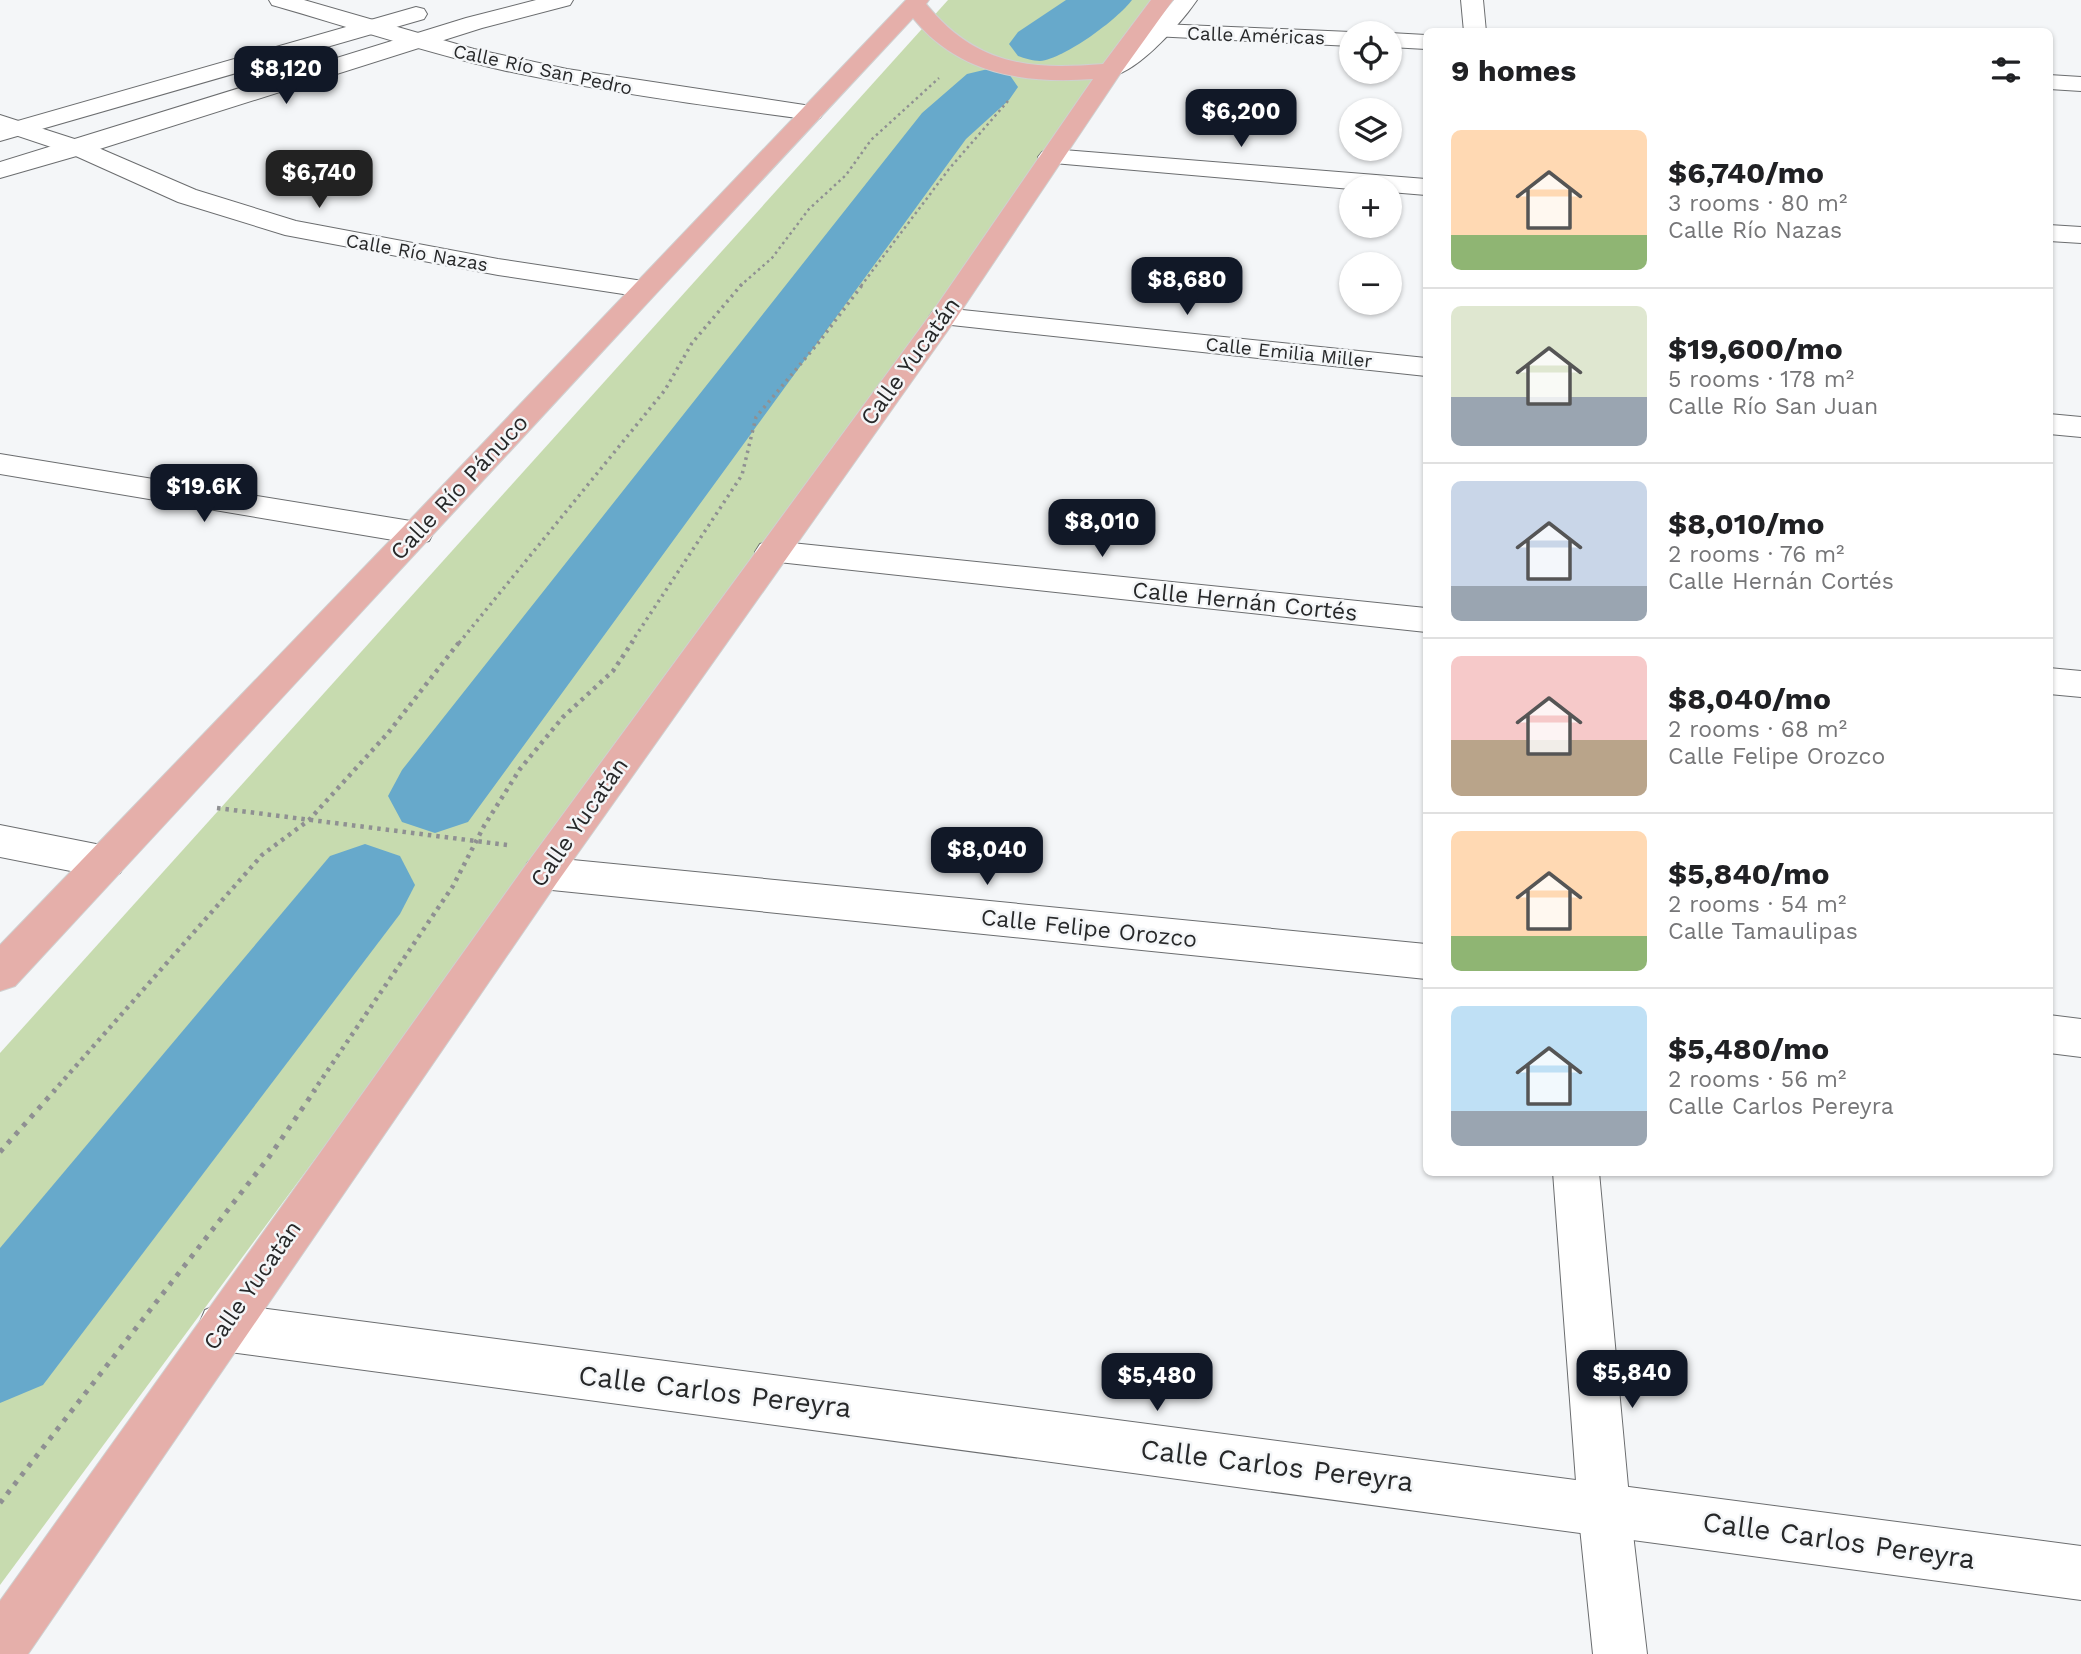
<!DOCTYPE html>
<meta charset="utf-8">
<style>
body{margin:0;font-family:"Work Sans",sans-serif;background:#f6f6f6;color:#202124;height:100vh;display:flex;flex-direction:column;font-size:26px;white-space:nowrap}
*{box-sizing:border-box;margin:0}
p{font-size:23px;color:#757577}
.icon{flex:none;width:38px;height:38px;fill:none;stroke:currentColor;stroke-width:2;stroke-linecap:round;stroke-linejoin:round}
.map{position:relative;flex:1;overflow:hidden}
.drawer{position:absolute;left:1423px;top:28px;width:630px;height:1148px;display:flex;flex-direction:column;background:#fff;border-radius:10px;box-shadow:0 2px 5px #0004}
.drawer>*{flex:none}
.tools{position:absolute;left:1339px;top:21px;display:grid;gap:14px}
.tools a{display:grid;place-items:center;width:63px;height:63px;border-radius:50%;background:#fff;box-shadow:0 2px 5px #0004;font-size:35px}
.price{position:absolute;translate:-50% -60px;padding:0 16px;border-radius:14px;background:#111827;color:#fff;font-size:23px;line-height:46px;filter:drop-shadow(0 2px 4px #0008)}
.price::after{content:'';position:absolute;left:50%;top:42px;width:21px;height:16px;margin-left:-10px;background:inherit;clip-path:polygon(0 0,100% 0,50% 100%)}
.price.current{background:#222;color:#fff}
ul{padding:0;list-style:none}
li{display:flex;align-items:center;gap:21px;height:175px;padding:0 28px}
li+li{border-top:2px solid #e0e0e0}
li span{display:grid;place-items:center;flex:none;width:196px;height:140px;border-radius:10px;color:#555}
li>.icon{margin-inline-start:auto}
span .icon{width:84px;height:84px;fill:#fffc;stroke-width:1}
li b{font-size:30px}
h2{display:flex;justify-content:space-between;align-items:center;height:84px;padding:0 28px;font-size:30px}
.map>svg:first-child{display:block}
</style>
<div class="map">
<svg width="2081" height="1654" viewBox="0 0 2081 1654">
<rect width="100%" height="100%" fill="#f4f6f8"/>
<!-- green -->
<path fill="#c7dbaf" d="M948,0H1172L0,1585V1053Z"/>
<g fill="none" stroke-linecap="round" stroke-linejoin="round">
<!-- river -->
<g fill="#67a9cb" fill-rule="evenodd">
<path d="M1066,0H1132C1118,19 1064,59 1040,61C1033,61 1024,58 1018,56L1009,44L1018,32Z"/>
<path d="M988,69L1009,74L1018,87L1009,100L966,139L468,822L435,833L402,822L388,796L402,770L922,113L967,74Z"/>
<path d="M365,844L400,856L415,885L400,914L43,1385L0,1403V1248L330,856Z"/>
</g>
<defs>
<g id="minor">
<path d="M269,0H304L474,49L567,69L811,106L820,108L823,113L820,118L811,120C708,106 604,92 502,70C424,52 349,27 272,5Z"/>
<path d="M1161,24L1351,32L1355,33H1351V46L1153,36L1150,31L1153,26Z"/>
<path d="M1390,33L1426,35V49L1390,47Z"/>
<path d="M2049,75L2081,77V91L2049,89Z"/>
<path d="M0,115L87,143L196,190L296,221L498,259L643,281L653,283L657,289L653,295L643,297L498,275L285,235L178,202L69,153L0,130Z"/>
<path d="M1051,149L1426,179V195L1390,192V187L1351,189L1042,162L1038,157L1042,152Z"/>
<path d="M2049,225L2081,227V243L2049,241Z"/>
<path d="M943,308L1426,358V376L933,323L929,317L933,311Z"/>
<path d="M2049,414L2081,417V437L2049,434Z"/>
<path d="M0,454L417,522L429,525L433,533L429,541L417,544L0,474Z"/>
<path d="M772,541L1426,608V632L760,560L755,552L760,544Z"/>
<path d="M2049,668L2081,671V697L2049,694Z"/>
<path d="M0,825L106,846L120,851L126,862L120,873L106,878L0,857Z"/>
<path d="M542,857L1426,944V979L542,889L528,884L522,873L528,862Z"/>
<path d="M2049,1015L2081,1019V1057L2049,1053Z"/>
<path d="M222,1303L2081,1546V1600L222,1351L205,1344L198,1327L205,1310Z"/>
</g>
<g id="tertiary">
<path d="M536,0H573L570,5L482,28L87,153L0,178V162L466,18Z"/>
<path d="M1174,0H1197C1182,22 1130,83 1102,76L1098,71L1102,66L1153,26Z"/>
<path d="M1461,0H1483L1486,32H1464Z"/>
<path d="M416,7L424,9L427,14L424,19L0,141V126Z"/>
<path d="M1553,1172H1599L1630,1508L1647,1654H1593L1578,1508Z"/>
</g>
<path id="primary" d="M906,0H929L926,4C976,65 1028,70 1103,64L1151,0H1173L1120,74L953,323L556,884L28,1654H0V1601L528,862L933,311L1093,79C1024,84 958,74 913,18C612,339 315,663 15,986L0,991V945L405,525Z"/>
</defs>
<!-- minor casing -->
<use href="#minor" stroke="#6b6d6f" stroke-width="2"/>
<!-- tertiary casing -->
<use href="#tertiary" stroke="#6b6d6f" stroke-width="2"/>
<!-- primary casing -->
<use href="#primary" stroke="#cfd0d0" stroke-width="2"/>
<!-- path-far3 -->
<g stroke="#8f9092" stroke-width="2.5" stroke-dasharray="2.5 3.5" stroke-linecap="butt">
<path d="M740,286L772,258L809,209L846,175L871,140L939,78"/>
<path d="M861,286L949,169L1008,101"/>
</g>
<!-- path-far2 -->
<g stroke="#8f9092" stroke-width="3.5" stroke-dasharray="2.5 4.5" stroke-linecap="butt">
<path d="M459,643L665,390L692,343L742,284"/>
<path d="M631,643L742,475L756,417L819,342L863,284"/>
</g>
<!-- path-far1 -->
<g stroke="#8f9092" stroke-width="4.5" stroke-dasharray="3.5 5" stroke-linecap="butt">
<path d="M217,808L507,845"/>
<path d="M53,1092L262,855L309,820L388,733L460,641"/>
<path d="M313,1092L453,886L484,826L520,769L563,717L613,671L633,641"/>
</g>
<!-- path -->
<g stroke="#8f9092" stroke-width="5" stroke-dasharray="4.5 7" stroke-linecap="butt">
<path d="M0,1152L55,1090"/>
<path d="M0,1503L269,1157L315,1090"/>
</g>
<!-- minor -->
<use href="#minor" fill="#fff" fill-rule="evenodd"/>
<!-- tertiary -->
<use href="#tertiary" fill="#fff" fill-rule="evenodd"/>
<!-- primary -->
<use href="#primary" fill="#e5afaa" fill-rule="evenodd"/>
</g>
<g text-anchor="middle" stroke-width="5" stroke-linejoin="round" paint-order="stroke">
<!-- far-street labels -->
<g font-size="19" fill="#272829" stroke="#f4f6f8">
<text transform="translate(1256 35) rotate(2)" y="7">Calle Américas</text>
<text transform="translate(543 69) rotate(12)" y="7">Calle Río San Pedro</text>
<text transform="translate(417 252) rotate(10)" y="7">Calle Río Nazas</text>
<text transform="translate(1289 352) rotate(6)" y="7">Calle Emilia Miller</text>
</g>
<!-- street labels -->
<g font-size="23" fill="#272829" stroke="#f4f6f8">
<text transform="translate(910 361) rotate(-54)" y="8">Calle Yucatán</text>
<text transform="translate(459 487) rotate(-47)" y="8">Calle Río Pánuco</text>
<text transform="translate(1245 601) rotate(6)" y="8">Calle Hernán Cortés</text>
<text transform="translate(579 822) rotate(-55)" y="8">Calle Yucatán</text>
<text transform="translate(1089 928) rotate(6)" y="8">Calle Felipe Orozco</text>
<text transform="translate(252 1285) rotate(-55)" y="8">Calle Yucatán</text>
</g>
<!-- near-street labels -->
<g font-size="28" fill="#272829" stroke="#f4f6f8">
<text transform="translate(715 1391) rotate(7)" y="10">Calle Carlos Pereyra</text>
<text transform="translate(1277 1465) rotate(7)" y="10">Calle Carlos Pereyra</text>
<text transform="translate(1839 1540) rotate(8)" y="10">Calle Carlos Pereyra</text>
</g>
</g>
</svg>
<div class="tools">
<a><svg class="icon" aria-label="locate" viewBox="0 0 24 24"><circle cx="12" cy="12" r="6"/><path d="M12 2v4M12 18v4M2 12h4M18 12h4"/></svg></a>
<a><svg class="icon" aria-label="layers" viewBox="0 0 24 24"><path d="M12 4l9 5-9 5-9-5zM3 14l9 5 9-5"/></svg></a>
<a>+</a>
<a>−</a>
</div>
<b class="price" style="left:286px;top:106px">$8,120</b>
<b class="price" style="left:1241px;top:149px">$6,200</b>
<b class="price current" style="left:319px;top:210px">$6,740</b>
<b class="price" style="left:1187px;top:317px">$8,680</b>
<b class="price" style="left:204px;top:524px">$19.6K</b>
<b class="price" style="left:1102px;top:559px">$8,010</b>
<b class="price" style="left:987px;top:887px">$8,040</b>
<b class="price" style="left:1632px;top:1410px">$5,840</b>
<b class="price" style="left:1157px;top:1413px">$5,480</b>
<section class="drawer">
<h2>9 homes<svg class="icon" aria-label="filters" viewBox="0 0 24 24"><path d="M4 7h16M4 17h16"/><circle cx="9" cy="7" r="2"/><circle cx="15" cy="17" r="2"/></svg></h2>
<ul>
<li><span style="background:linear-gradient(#ffd9b3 75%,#8fb573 0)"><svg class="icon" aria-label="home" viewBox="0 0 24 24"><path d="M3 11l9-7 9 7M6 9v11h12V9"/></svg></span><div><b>$6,740/mo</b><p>3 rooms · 80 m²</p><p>Calle Río Nazas</p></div></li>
<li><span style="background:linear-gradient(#dfe7d0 65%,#9aa5b1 0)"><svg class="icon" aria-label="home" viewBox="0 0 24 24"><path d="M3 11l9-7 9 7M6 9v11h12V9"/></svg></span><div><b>$19,600/mo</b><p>5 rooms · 178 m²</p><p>Calle Río San Juan</p></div></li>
<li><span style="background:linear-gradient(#c9d6e8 75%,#9aa5b1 0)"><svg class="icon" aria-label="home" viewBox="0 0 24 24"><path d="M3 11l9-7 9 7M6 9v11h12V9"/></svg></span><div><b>$8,010/mo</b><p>2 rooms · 76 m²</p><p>Calle Hernán Cortés</p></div></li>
<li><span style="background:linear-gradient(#f6c9c9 60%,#b9a48a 0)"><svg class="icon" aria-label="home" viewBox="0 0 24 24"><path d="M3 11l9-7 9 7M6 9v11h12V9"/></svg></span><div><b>$8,040/mo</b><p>2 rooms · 68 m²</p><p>Calle Felipe Orozco</p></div></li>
<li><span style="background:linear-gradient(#ffd9b3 75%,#8fb573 0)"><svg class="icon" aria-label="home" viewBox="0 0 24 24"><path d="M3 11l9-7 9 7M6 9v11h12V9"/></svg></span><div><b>$5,840/mo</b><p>2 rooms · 54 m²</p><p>Calle Tamaulipas</p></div></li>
<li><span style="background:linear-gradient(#bfe0f5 75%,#9aa5b1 0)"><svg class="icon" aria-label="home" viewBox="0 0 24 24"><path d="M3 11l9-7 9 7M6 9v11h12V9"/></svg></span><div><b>$5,480/mo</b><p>2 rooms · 56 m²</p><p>Calle Carlos Pereyra</p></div></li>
</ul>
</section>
</div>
